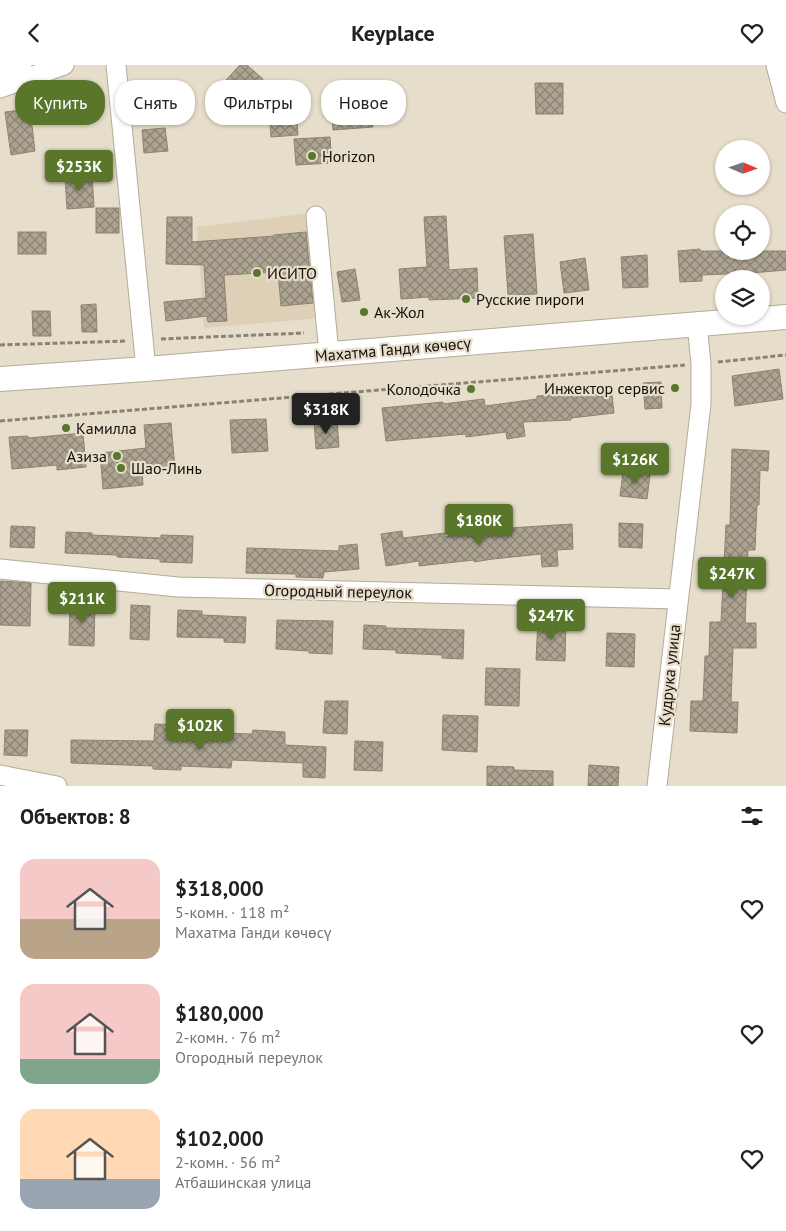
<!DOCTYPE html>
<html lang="ru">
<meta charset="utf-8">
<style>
body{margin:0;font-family:"PT Sans",sans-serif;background:#f6f6f6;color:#202124;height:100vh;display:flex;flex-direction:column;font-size:19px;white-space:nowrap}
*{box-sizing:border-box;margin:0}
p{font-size:16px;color:#757577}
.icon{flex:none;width:28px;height:28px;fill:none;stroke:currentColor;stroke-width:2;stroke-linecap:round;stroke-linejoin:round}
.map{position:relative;height:721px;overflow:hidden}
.panel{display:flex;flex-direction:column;background:#fff;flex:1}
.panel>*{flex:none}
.top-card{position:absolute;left:15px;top:15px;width:500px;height:45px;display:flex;gap:10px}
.needle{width:32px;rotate:92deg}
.tools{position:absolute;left:715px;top:75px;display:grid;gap:10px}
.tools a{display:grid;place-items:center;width:55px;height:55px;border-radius:50%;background:#fff;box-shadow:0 1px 4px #0004;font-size:25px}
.price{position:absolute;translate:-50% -42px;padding:0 11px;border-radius:5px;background:#59762a;color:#fff;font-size:16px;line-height:32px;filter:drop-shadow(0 1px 2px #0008)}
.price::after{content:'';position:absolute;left:50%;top:30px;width:15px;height:11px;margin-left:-8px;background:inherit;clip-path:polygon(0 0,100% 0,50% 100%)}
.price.active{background:#222;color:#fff}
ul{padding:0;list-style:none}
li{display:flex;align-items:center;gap:15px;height:125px;padding:0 20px}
li span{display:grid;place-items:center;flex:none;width:140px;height:100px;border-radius:15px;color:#555}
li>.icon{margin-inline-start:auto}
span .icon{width:60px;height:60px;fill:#fffc;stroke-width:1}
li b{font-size:21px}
h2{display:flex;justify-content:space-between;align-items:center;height:60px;padding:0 20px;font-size:21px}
.tag{padding:0 18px;border-radius:20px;background:#fff;box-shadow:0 1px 4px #0004;font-size:18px;line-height:45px}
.tag.active{background:#59762a;color:#fff}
header{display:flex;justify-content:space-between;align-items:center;height:65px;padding:0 20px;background:#fff;font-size:22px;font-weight:700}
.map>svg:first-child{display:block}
</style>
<header><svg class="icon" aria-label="back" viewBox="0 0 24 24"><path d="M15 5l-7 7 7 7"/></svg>Keyplace<svg class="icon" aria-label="heart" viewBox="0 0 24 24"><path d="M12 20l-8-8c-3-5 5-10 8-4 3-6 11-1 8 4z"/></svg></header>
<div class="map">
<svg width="786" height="721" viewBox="0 0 786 721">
<defs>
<pattern id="building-cross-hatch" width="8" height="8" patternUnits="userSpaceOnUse" patternTransform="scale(1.25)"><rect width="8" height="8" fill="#aca391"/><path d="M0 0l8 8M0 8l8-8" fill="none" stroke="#8b8375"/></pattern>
</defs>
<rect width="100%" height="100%" fill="#e6ddca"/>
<!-- built -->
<path fill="#ddd0b7" d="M309,148L319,253L204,263L197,162Z"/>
<!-- building -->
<g fill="url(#building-cross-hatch)" stroke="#8c8372">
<path d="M240,0H247L263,14L235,45L215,27Z"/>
<path d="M535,18H563V49H536Z"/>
<path d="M371,30L373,62L333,65L331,33Z"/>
<path d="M296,42L298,70L271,72L269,44Z"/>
<path d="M30,44L35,86L11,90L5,47Z"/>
<path d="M165,63L168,86L144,88L142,65Z"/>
<path d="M330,72L332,98L296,100L294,74Z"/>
<path d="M92,110L94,142L67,144L65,112Z"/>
<rect x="96" y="143" width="23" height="25"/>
<path d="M446,151L449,205L477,203L478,233L429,235V232L401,234L399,204L427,202L424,152Z"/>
<path d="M167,152H192V177L274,171V170L306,167L313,238L281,241L278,207L224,210L227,256L208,257L207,251L166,256L164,237L206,233L204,200L166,199Z"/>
<rect x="18" y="167" width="28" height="22"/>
<path d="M533,169L537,229L508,230L504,171Z"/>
<path d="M700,184V186H786V205L751,208L702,210V216L680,217L678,186Z"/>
<path d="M647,190L648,222L623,223L621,192Z"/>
<path d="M585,193L589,225L564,228L560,197Z"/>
<path d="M355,204L360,235L342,237L337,207Z"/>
<path d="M96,239L97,267H82L81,240Z"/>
<path d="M32,246H50L51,271H33Z"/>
<path d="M779,304L783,334L735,341L732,311Z"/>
<path d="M661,317L662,343L645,344L643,318Z"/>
<path d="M611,321L614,348L571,353V355L523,357L525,371L507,374L506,367L466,372V369L386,376L382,343L443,337V339L484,334L485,341L537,334V331L592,328V323Z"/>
<path d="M266,354L268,386L232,388L230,355Z"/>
<path d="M337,355L339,382L316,384L314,357Z"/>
<path d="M171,358L175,404L142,406L143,420L103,424L100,388L146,383L144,360Z"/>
<path d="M83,368L86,402L57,405V400L12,404L9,372L28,371V373Z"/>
<path d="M732,384L769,386L768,406L760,405L759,440H757L755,485H748L745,558H756V583H733L731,637H738L737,668L690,666L691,636H703L705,591H709L710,557H721L726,460H730Z"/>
<path d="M623,407L650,410L647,434L620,431Z"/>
<path d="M619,458L643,459L642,483L619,482Z"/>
<path d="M572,459L573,484L557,485L558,501L542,502L541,489L493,494L474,497V495L419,501V496L386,501L381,469L402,466L403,473L445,468V472L509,463Z"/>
<path d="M11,461L35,462L34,483L10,482Z"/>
<path d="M66,467L92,468V470L161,473V470L193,471L192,498L160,497V494L117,492V490L65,488Z"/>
<path d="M357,479L359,504L324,507L323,513L296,512V509L246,508L247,483L339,486V481Z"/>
<path d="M0,516L31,518L30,561L0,560Z"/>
<path d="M70,537L95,538L94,581L69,580Z"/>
<path d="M131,540L150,541L149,575L130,574Z"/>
<path d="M178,545L202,546V550L246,552L245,578L224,577V573L177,572Z"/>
<path d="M277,555L333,556L332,589L309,588V586L276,584Z"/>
<path d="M538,555L566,556L565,596L536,595Z"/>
<path d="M364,560L386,561V563L464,565L463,594L442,593V590L396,588V585L363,584Z"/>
<path d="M607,568L635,569L634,602L606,601Z"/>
<path d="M486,603L520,604L519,641L485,640Z"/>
<path d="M325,636H348L347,669L323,668Z"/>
<path d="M443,650L478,651L477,687L442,685Z"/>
<path d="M155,659L183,660V667L252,669L253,665L285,667V680L326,682L325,713L303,712V698L232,695L231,703L181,701V705L153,704V701L71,698V675L154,676Z"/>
<path d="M5,665H28L27,691L4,690Z"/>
<path d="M355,676L383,677L382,706L354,705Z"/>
<path d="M589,700L619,702L618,721H588Z"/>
<path d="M487,701L514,702V705L553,706V721H487Z"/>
</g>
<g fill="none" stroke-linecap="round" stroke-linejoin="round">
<defs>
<g id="minor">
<path d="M116,0L146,304"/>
<path d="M776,0L786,38"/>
<path d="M0,8L22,0"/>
<path d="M0,23L64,0"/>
<path d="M316,151L329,289"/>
<path d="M0,504L178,522L678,534"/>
<path d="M0,710L57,721"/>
<path d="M657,721L701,339V299L697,259"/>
</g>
<path id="major" d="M0,314L146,304L786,252"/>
</defs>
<!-- minor casing -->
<use href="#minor" stroke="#b4ab99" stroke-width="21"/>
<!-- major casing -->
<use href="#major" stroke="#b4ab99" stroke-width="26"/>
<!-- path -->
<g stroke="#898375" stroke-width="3" stroke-dasharray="5 2.5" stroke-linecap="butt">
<path d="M161,274L304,268"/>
<path d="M0,280L127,276"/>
<path d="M718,297L786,290"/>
<path d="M0,356L685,300"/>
</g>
<!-- minor -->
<use href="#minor" stroke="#fff" stroke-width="19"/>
<!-- major -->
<use href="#major" stroke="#fff" stroke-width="24"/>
</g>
<!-- markers -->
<g fill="#59762a" stroke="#e6ddca" stroke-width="2">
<circle cx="312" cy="91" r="5"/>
<circle cx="257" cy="208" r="5"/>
<circle cx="466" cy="234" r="5"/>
<circle cx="364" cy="247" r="5"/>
<circle cx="675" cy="323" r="5"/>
<circle cx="471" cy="324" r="5"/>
<circle cx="66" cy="363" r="5"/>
<circle cx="117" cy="391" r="5"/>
<circle cx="121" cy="403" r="5"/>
</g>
<g text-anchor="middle" stroke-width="4.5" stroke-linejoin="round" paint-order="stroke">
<!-- poi labels -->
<g font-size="16" fill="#13100a" stroke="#e6ddca" text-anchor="start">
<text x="322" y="97">Horizon</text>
<text x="267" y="214">ИСИТО</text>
<text x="476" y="240">Русские пироги</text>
<text x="374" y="253">Ак-Жол</text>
<text x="665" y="329" text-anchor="end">Инжектор сервис</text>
<text x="461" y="330" text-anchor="end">Колодочка</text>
<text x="76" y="369">Камилла</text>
<text x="107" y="397" text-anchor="end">Азиза</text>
<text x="131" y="409">Шао-Линь</text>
</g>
<!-- street labels -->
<g font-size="16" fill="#13100a" stroke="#e6ddca">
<text transform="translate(393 284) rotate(-5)" y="6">Махатма Ганди көчөсү</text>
<text transform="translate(338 526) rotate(1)" y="6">Огородный переулок</text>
<text transform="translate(669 610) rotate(-84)" y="6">Кудрука улица</text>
</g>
</g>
</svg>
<div class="tools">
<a><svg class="needle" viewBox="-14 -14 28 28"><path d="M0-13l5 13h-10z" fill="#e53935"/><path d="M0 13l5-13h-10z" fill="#757577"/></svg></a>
<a><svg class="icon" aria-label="locate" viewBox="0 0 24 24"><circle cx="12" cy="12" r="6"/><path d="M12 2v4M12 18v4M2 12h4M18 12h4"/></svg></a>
<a><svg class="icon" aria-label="layers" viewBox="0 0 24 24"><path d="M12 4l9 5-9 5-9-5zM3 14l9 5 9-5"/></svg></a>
</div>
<b class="price" style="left:79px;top:127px">$253K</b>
<b class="price active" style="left:326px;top:370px">$318K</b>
<b class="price" style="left:635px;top:420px">$126K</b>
<b class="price" style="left:479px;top:481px">$180K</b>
<b class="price" style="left:732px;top:534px">$247K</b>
<b class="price" style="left:82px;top:559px">$211K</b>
<b class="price" style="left:551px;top:576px">$247K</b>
<b class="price" style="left:200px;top:686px">$102K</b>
<div class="top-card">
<a class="tag active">Купить</a>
<a class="tag">Снять</a>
<a class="tag">Фильтры</a>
<a class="tag">Новое</a>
</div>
</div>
<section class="panel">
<h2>Объектов: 8<svg class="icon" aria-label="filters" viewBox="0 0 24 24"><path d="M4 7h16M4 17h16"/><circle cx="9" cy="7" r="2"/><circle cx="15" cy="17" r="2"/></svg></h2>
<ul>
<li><span style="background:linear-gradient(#f6c9c9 60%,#b9a48a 0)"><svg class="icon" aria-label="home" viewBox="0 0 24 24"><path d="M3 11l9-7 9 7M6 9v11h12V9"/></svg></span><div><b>$318,000</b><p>5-комн. · 118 m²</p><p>Махатма Ганди көчөсү</p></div><svg class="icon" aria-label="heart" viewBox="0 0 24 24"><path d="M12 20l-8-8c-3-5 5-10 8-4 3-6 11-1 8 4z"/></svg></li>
<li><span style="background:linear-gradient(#f6c9c9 75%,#7fa58c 0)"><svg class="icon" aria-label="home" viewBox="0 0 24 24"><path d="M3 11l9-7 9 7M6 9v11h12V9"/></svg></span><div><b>$180,000</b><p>2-комн. · 76 m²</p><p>Огородный переулок</p></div><svg class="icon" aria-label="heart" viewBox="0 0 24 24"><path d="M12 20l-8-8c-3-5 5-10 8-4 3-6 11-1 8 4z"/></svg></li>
<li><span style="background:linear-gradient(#ffd9b3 70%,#9aa5b1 0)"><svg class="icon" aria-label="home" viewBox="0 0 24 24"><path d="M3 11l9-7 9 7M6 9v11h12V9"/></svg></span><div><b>$102,000</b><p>2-комн. · 56 m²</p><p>Атбашинская улица</p></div><svg class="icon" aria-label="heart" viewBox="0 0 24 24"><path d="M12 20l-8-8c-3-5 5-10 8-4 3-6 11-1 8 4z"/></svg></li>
</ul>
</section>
